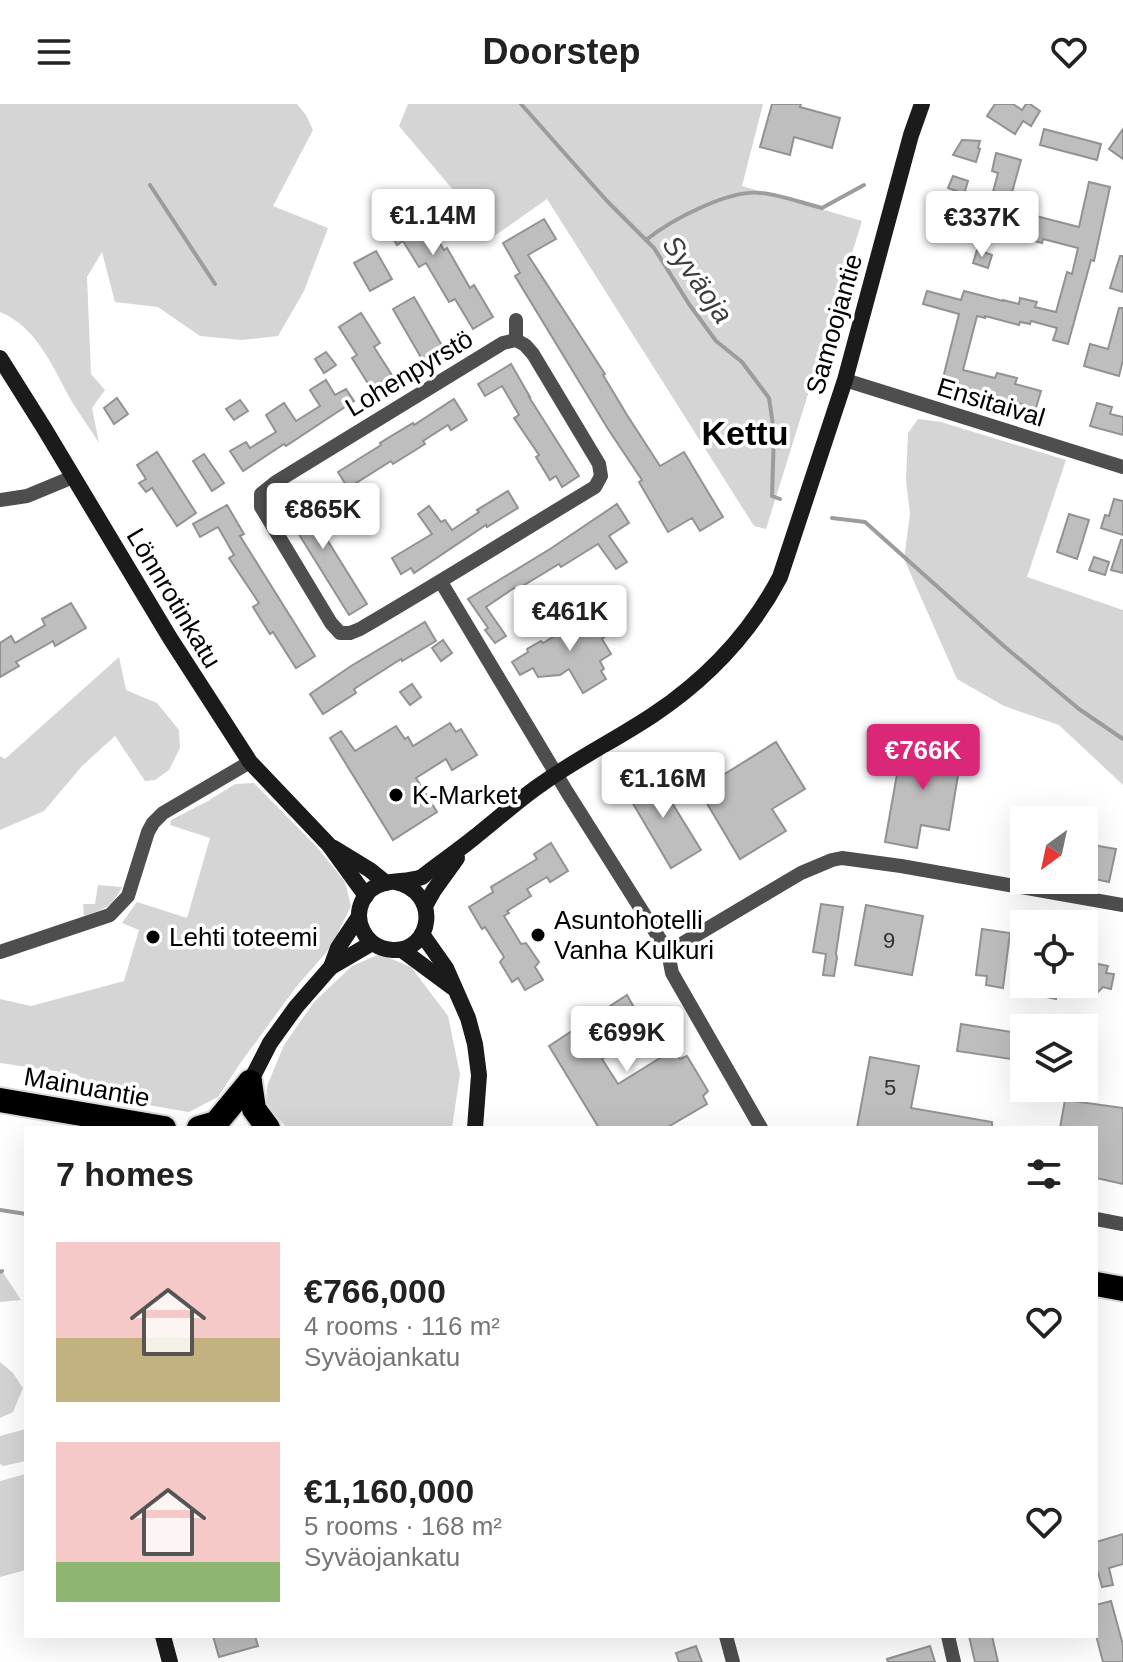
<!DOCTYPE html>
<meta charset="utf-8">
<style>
body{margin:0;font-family:Helvetica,sans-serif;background:#f2f2f2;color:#222;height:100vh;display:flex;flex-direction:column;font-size:30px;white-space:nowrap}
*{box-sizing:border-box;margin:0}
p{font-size:26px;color:#767676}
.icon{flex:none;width:44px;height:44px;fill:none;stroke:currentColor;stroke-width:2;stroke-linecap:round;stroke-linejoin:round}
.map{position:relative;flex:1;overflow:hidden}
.details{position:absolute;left:24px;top:1022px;width:1074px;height:512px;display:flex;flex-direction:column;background:#fff;border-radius:0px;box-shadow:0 8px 32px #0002}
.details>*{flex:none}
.needle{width:52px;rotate:213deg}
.controls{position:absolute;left:1010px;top:702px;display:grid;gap:16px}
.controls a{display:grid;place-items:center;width:88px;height:88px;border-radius:0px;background:#fff;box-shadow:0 8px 32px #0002;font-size:40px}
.price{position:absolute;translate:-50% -68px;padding:0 18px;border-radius:8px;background:#fff;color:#222;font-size:26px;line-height:52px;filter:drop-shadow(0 2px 4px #0008)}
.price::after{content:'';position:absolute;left:50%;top:48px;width:24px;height:18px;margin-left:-12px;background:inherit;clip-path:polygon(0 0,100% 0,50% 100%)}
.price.on{background:#db2777;color:#fff}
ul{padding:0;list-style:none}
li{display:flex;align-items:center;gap:24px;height:200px;padding:0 32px}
li span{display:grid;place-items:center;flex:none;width:224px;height:160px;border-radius:0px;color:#555}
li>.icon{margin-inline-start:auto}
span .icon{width:96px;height:96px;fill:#fffc;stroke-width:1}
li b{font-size:34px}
h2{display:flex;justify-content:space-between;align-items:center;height:96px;padding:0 32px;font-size:34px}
header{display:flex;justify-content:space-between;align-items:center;height:104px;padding:0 32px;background:#fff;font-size:36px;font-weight:800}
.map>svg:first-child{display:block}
</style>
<header><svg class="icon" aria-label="menu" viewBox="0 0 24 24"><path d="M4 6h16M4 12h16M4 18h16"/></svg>Doorstep<svg class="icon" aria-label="heart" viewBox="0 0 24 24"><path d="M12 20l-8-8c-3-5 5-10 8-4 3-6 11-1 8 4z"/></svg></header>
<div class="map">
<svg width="1123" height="1558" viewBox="0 0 1123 1558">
<rect width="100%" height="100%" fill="#fff"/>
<!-- green -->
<g fill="#d5d5d5">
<path d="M0,0H297L306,11L313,26L273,102L328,124L304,187L278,232L242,236L200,232L158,203L115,198L102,148L87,173L91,270L105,286L92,304L99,339C91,326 82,314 74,301C54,267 39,224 0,208Z"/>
<path d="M408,0H763L742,82L862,117L766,425L754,422L547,95L493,133L399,22Z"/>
<path d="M918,315L941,318L1066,356L1027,473L1123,506V681L1059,621L1004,602L957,575L904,455L910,410L906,376L908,329Z"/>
<path d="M119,553L126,586L157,599L179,626L180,644L169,666L155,676L145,677L115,632L82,662L44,707L0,726V652L5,655Z"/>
<path d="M254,679L316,742L345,778L351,802L331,843L296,883L239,961L218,993L189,1008L113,995L76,970L0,959V895L31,902L124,877L139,826L122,819L137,798L187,814L210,734L170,721L171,716L208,697L235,680Z"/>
<path d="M98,781L122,783C112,803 105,805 84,812L83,800H95Z"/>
<path d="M380,850L411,863L448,912L460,970L452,1024L286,1023L266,1001L267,982L284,941L314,898L352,862Z"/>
<path d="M0,1165L2,1167L21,1196L0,1198Z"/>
<path d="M0,1258L13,1269L23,1284L13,1308L0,1314Z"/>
<path d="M26,1325V1357L3,1362L0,1360V1332Z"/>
<path d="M26,1370V1466L0,1473V1377Z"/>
</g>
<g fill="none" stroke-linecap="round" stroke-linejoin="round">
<!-- stream -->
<g stroke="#9c9c9c" stroke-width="4">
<path d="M521,0L607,97L654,144L689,200L716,237L742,258L769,294L774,328L772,392L780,395"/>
<path d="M150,81L215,180"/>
<path d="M646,136C671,116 729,85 761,89C781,91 802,99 822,104L864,81"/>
<path d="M832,414L865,418L1005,543L1079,605L1123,635"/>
<path d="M0,1106L26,1110"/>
<path d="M0,1168L2,1167"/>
</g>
</g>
<!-- building -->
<g fill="#bebebe" stroke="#929292" stroke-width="2">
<path d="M772,0H801L800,3L840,14L832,44L794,33L790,51L760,43Z"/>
<path d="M995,0H1013L1022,6L1026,0H1030L1040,7L1031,22L1023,17L1015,30L987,12Z"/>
<path d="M1044,25L1101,40L1097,56L1040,41Z"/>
<path d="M1123,25V55L1109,45Z"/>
<path d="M962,36L980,37L978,44L980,45L976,58L953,51Z"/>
<path d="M996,49L1021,56L1008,103L1037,110L1036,112L1079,123L1089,78L1110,83L1094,157L1091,156L1068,240L1053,236L1057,224L1031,217L1030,220L1020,218L1019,221L985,212V214L977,212L963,266L995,274L997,269L1017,274L1015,280L1041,287L1036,304L942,278L959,210L923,200L927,187L961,196L964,187L1003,197V196L1019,200L1020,194L1037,198L1035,203L1056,208L1067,168L1072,170L1078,144L1043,135L1042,139L976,122L982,101L989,103L998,69L992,67Z"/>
<path d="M953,72L968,77L964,90L948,84Z"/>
<path d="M404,88L421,117L425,114L444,146L447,144L470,184L474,181L493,213L473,225L455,195L449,198L426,159L419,163L403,137L397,141L375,105Z"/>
<path d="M544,115L556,135L528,151L605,270L603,271L627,311L660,362L684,348L723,413L700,427L692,414L668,428L639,378L642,376L608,325L515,172L520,169L503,139Z"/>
<path d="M977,146L992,151L988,164L973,159Z"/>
<path d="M376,147L392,175L370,187L354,159Z"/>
<path d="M1120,152H1123V188L1110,184Z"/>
<path d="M414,193L444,245L423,257L393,205Z"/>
<path d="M1119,204H1123V256L1119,272L1084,262L1090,240L1108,245Z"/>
<path d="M361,209L380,239L374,243L395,276L374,289L352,254L357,251L339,223Z"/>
<path d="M326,248L336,261L324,269L315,255Z"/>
<path d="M511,260L530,293H529L579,372L562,383L556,372L550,376L536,353L539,351L514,314L519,311L502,282L485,292L478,280Z"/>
<path d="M326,276L335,291L346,285L354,297L286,342L284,340L243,367L230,347L246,338L250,344L276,328L266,311L284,299L296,317L320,302L310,286Z"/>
<path d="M117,294L128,310L114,320L104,304Z"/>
<path d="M454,295L467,316L451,326L448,321L423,337L425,340L393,360L391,357L348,384L338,368L381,341L380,339L413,319L414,321Z"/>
<path d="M240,296L248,307L234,316L226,305Z"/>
<path d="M1097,299L1112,303L1110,310L1123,313V331L1090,322Z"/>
<path d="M157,348L196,409L177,422L152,384L146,388L139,379L146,375L137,361Z"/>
<path d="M204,350L224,379L212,387L193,357Z"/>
<path d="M315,384L322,396L308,405L367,500L349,511L282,403Z"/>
<path d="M508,387L518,404L487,423L486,421L414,469L411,464L401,470L392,454L432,430L418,410L429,402L441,418L445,416L452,426L479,408L477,406Z"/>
<path d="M1114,395L1123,397V431L1101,424L1105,411L1109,412Z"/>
<path d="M617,400L629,419L609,432L627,458L616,465L598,440L561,463L559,460L516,486L514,484L486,503L506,532L495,539L485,526L488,524L468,495L550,445Z"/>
<path d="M227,401L244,430L240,432L315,552L296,564L273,528L270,530L253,503L259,499L229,454L234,451L218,423L200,433L193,420Z"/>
<path d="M1069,410L1089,416L1077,455L1057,448Z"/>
<path d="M1121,436H1123V469L1111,466Z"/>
<path d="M1094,453L1109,458L1105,471L1089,466Z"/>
<path d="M71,499L86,524L55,542L53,537L48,540L16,558L19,562L0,573V539L11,532L15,539L45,521L42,515Z"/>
<path d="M588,506L604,533L602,535L611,550L600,557L604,565L601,567L606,575L583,589L569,565L560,571L538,573L533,564L520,571L512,558L528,548L527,545L541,537L543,539L561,528L559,523Z"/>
<path d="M425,518L436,537L402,557L401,555L354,585L356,589L323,610L310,590L351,562Z"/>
<path d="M443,536L452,549L441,557L432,544Z"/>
<path d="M412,580L421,593L410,601L400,588Z"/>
<path d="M450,619L456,628L461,625L477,651L452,666L446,655L416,674L437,708L393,736L330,634L341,627L355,647L396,622L405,635L408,633L413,642Z"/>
<path d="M903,636L962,647L949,726L921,721L917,744L885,738Z"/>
<path d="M776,638L805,685L772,705L786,727L740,755L699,686Z"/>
<path d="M653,668L701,746L671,764L625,686Z"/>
<path d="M551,739L568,767L550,778L547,773L527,785L531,792L507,807L509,809L504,812L521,840L526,839L539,858L535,863L543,876L525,886L518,874L512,878L500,858L504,853L485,823L482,825L469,803L493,788L491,783L537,755L534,750Z"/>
<path d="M1093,741L1116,745L1109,778L1086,773Z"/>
<path d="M821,800L843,803L836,849L837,854L834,872L823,871L826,850L813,848Z"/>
<path d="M866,801L923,812L912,871L855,861Z"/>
<path d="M982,825L1010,829L1003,884L986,881L987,872L976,871Z"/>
<path d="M1084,857L1108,862L1106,869L1114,870L1111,885L1103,883L1098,888L1084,886Z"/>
<path d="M1035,880H1059L1056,895L1033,890Z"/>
<path d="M627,891L640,914L646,913L653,926L602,955L618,980L673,946L680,955L687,952L708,987L703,992L707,1000L666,1024H599L549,942Z"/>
<path d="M961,920L1024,930V957L957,947Z"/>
<path d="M870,953L919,962L911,1004L992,1018V1024H857Z"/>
<path d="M1065,996L1123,1004V1080L1096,1074V1024H1060Z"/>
<path d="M1123,1430V1460L1109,1464L1113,1481L1102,1483L1098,1468H1096V1438Z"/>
<path d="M1111,1497L1123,1541V1558H1103L1096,1531V1501Z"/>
<path d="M213,1532H255L258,1542L219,1553Z"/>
<path d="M969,1532H992L998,1558H975Z"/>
<path d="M696,1542L702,1558H679L676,1549Z"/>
<path d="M930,1542L935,1558H888L887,1555Z"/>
</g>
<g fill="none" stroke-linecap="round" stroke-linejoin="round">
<defs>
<g id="highway">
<path d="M250,978L254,1005L268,1024"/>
<path d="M0,996L164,1024"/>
<path d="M199,1024L216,1019L250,978"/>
<path d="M1096,1180L1123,1185"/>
</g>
</defs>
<!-- highway casing -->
<use href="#highway" stroke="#dbdbdb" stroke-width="28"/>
<!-- street -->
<g stroke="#4e4e4e" stroke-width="14">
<path d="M516,216V236"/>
<path d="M516,236L525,241L533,250L599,360L601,372L595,383C517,430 439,479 360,525L350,529H340L331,519L261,403V390L276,378L503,239Z"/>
<path d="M845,276L1123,363"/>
<path d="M0,396L27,392L73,373"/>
<path d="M441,478L567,688L668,848L801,769L832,756L842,754L901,762L1123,801"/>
<path d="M0,848L110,811L128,792L148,728L153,719L163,709L250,658"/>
<path d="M668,848L672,869L761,1024"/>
<path d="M1096,1115L1123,1120"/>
<path d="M726,1532L733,1558"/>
<path d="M948,1532L954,1558"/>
</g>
<!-- secondary -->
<g stroke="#1b1b1b" stroke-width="16">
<path d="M0,254L44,324L170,534L250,658L329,741L366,792"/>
<path d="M334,744L370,766L386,779"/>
<path d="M395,778C442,788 432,848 393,846C379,845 369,839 363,827C353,808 363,784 385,779C398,776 409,778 422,773C439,759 458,747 476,732C498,715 519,695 543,679C578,654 617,635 653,611C707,575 750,530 780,473L845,276L911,31L922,0"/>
<path d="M425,802L434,786L457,754"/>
<path d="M422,830L446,864L468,914L475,940L479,971L475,1024"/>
<path d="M402,846L452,883"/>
<path d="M331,863L372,839"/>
<path d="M250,978L270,939L296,903L331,863L338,844L358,814"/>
<path d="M163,1532L170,1558"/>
</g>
<!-- highway -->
<use href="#highway" stroke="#000" stroke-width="24"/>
</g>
<!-- markers -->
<g fill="#000" stroke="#fff" stroke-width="3">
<circle cx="396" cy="691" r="8"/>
<circle cx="538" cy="831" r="8"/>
<circle cx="153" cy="833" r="8"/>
</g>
<g text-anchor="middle" stroke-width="7" stroke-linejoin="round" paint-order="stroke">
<!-- number labels -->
<g font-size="22" fill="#303030">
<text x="889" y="844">9</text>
<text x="890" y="991">5</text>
</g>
<!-- street labels -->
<g font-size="26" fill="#000" stroke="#fff">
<text transform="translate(834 220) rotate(-74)" y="9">Samoojantie</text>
<text transform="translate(409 269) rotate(-31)" y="9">Lohenpyrstö</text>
<text transform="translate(991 298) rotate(17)" y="9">Ensitaival</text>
<text transform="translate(174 494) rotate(59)" y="9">Lönnrotinkatu</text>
<text transform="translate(87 983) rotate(10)" y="9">Mainuantie</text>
</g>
<!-- poi labels -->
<g font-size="26" fill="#000" stroke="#fff" text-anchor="start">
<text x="412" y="700">K-Market</text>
<text x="554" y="825">Asuntohotelli<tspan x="554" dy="30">Vanha Kulkuri</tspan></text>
<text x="169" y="842">Lehti toteemi</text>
</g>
<!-- water labels -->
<g font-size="28" font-style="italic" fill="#3d3d3d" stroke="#fff">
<text transform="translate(698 175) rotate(55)" y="10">Syväoja</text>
</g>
<!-- district labels -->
<g font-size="34" font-weight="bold" fill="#000" stroke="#fff">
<text x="745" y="341">Kettu</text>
</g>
</g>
</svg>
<div class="controls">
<a><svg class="needle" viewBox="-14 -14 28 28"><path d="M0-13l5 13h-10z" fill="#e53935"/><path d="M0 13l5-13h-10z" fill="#767676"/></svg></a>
<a><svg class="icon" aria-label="locate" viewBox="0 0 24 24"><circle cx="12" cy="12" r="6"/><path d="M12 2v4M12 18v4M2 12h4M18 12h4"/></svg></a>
<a><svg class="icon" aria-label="layers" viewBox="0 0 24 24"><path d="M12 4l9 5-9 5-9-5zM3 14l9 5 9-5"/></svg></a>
</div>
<b class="price" style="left:433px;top:153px">€1.14M</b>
<b class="price" style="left:982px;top:155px">€337K</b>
<b class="price" style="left:323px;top:447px">€865K</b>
<b class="price" style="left:570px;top:549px">€461K</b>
<b class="price on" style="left:923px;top:688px">€766K</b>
<b class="price" style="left:663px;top:716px">€1.16M</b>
<b class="price" style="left:627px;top:970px">€699K</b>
<section class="details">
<h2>7 homes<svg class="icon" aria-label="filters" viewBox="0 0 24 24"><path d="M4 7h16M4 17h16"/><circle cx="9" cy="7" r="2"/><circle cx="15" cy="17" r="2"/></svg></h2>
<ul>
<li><span style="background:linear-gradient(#f6c9c9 60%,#c2b280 0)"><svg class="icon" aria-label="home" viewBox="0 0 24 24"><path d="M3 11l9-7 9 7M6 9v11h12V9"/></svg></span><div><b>€766,000</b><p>4 rooms · 116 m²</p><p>Syväojankatu</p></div><svg class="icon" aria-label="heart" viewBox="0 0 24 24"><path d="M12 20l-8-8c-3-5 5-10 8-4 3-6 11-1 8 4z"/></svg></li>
<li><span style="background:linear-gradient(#f6c9c9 75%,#8fb573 0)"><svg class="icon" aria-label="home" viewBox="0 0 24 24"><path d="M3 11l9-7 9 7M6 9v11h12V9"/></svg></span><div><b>€1,160,000</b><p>5 rooms · 168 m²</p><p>Syväojankatu</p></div><svg class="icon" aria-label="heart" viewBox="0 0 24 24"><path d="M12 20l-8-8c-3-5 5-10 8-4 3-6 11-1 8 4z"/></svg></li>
</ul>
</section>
</div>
